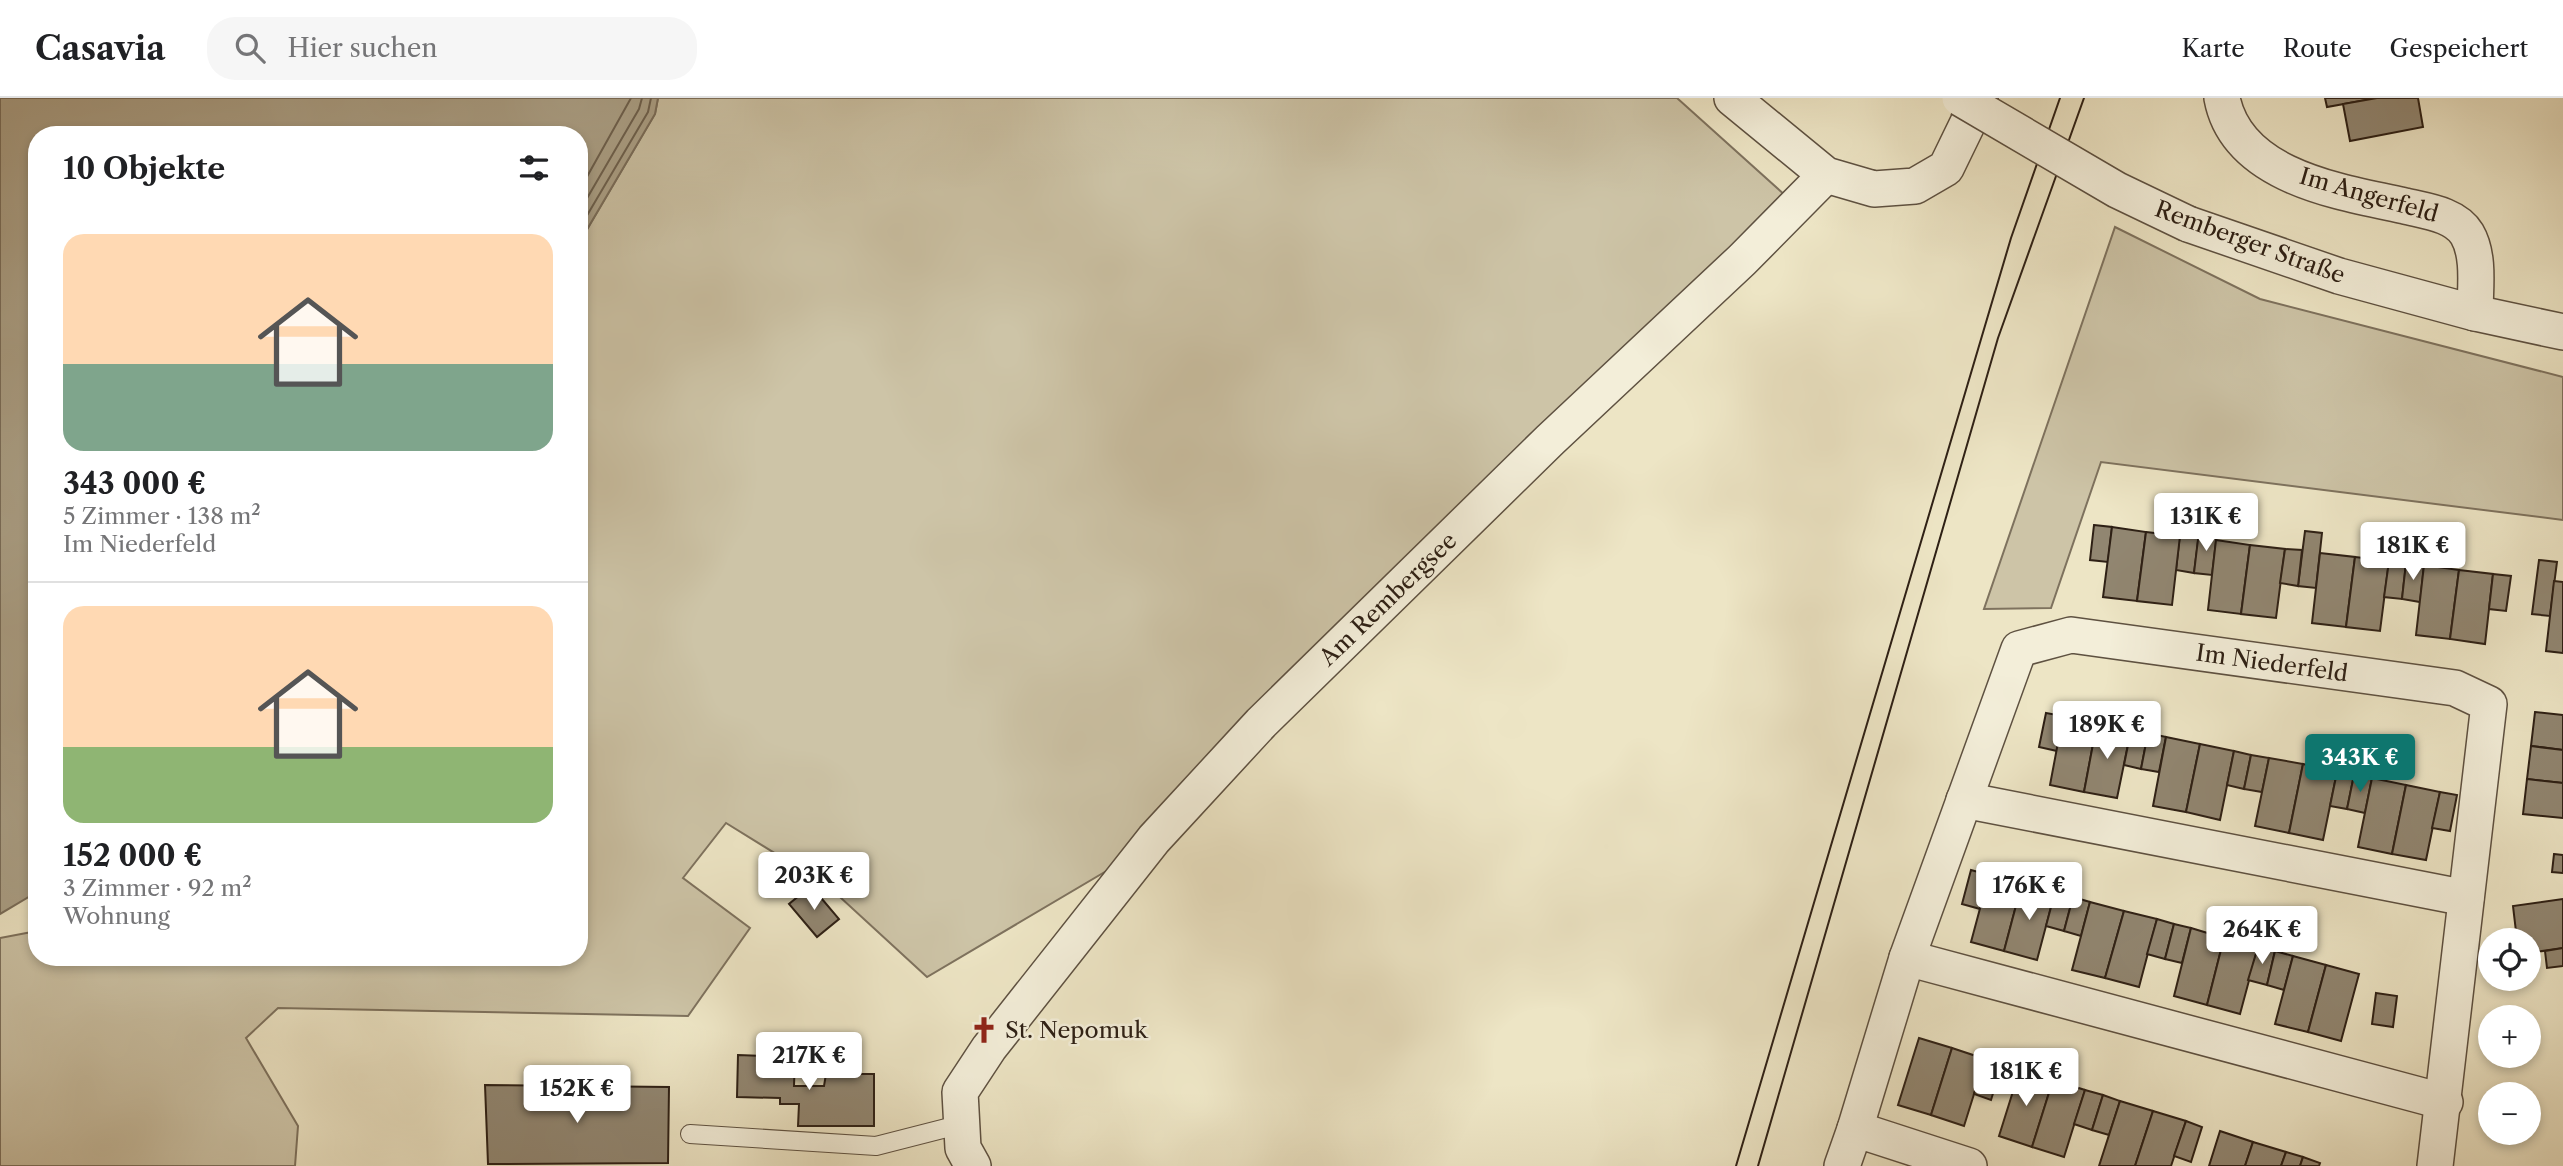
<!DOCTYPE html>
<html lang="de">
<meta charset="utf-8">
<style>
body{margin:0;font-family:"Libre Caslon Text",serif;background:#f6f6f6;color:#202124;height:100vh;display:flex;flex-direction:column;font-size:26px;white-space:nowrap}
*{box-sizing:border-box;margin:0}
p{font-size:23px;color:#757577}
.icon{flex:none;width:38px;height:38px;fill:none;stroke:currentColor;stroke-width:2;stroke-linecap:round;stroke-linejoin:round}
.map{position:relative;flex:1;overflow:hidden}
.details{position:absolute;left:28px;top:28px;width:560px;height:840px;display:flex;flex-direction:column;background:#fff;border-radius:28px;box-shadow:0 4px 10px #0003}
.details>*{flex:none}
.controls{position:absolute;left:2478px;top:830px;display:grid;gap:14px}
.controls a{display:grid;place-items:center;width:63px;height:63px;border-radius:50%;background:#fff;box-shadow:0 4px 10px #0003;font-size:35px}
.price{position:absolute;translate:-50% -60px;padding:0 16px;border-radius:7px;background:#fff;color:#222;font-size:23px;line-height:46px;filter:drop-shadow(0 2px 4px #0008)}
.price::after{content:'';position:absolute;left:50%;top:42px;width:21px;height:16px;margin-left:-10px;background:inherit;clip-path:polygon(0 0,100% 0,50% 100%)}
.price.on{background:#0f766e;color:#fff}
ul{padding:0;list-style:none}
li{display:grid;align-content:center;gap:14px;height:371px;padding:0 35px}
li+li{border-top:2px solid #e0e0e0}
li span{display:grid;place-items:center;height:217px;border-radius:21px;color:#555}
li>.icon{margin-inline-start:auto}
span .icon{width:126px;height:126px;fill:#fffc;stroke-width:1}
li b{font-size:30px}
h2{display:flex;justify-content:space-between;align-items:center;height:84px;padding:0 35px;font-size:30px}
header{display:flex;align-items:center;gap:42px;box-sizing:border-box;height:98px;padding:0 35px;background:#fff;border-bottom:2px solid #e0e0e0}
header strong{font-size:33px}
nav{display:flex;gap:38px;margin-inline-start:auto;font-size:24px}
.search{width:490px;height:63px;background:#f6f6f6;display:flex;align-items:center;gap:18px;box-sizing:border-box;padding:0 24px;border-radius:28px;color:#757577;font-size:26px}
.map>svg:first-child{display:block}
</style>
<header>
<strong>Casavia</strong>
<div class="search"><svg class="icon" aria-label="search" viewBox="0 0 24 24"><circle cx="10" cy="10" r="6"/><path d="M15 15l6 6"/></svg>Hier suchen</div>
<nav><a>Karte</a><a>Route</a><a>Gespeichert</a></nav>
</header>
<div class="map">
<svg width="2563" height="1068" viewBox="0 0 2563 1068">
<rect width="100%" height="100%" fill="#ede5c5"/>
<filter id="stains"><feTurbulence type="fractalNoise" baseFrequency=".00286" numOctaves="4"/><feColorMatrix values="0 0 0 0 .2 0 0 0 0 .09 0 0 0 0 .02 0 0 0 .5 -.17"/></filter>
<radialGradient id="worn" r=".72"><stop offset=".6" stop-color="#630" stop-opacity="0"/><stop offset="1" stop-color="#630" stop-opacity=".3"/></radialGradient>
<!-- green -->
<g fill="#cdc4a7" stroke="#7e725e" stroke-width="2">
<path d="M658,0H1677L1787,99L1125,762L927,879L828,788L726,725L683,780L750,830L688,918L278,910L246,940L298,1028L295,1068H0V840L37,833V859H579V145L655,16Z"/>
<path d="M2115,129L2260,201L2563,279V422L2101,364L2051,510L1984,511Z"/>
</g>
<!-- water -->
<path fill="#aca289" stroke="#7a6e5b" stroke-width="2" d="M0,0H658L655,16L579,145V37H37V794L0,816Z"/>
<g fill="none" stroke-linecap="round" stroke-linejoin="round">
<!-- shore -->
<g stroke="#6d614f" stroke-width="2">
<path d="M579,93L631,0"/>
<path d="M579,114L639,11L642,0"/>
<path d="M579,131L648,14L651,0"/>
</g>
</g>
<!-- building -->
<g fill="#918671" stroke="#2e2015" stroke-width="2">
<path d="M2325,0H2377L2327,9Z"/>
<path d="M2377,0H2418L2423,29L2350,43L2343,6Z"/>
<path d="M2182,418L2201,420L2194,475L2176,472Z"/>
<path d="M2094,427L2112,429L2108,464L2090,462Z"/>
<path d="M2112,429L2146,434L2137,503L2103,499Z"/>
<path d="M2199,433L2217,435L2212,477L2194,475Z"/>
<path d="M2305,433L2322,435L2316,490L2298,488Z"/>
<path d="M2146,434L2180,438L2172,507L2137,503Z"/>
<path d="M2216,442L2250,447L2241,516L2208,512Z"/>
<path d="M2250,447L2285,451L2276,520L2241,516Z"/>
<path d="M2285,451L2302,452L2298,488L2280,485Z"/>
<path d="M2320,455L2355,459L2346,529L2312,525Z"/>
<path d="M2355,459L2389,463L2380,533L2346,529Z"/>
<path d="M2539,462L2557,464L2550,518L2532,516Z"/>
<path d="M2389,463L2406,465L2402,501L2384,499Z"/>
<path d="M2406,465L2424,467L2420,504L2402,501Z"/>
<path d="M2424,467L2459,472L2450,541L2416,537Z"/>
<path d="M2459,472L2493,476L2485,546L2450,541Z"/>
<path d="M2493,476L2511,478L2506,513L2489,511Z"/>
<path d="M2554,483L2563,484V555L2546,553Z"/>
<path d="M2535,614L2563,617V652L2531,648Z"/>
<path d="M2046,615L2063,618L2057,653L2039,649Z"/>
<path d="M2063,618L2097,625L2084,694L2050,687Z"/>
<path d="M2097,625L2131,632L2117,700L2084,694Z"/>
<path d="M2131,632L2148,635L2141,671L2124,667Z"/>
<path d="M2148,635L2166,639L2159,674L2141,671Z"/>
<path d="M2166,639L2200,646L2186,714L2153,708Z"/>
<path d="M2200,646L2234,653L2220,722L2186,714Z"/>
<path d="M2531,648L2563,652V685L2527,681Z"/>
<path d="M2234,653L2251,657L2244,691L2227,687Z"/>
<path d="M2251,657L2269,660L2262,694L2244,691Z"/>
<path d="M2269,660L2303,666L2289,735L2255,728Z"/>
<path d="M2303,666L2337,674L2323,742L2289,735Z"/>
<path d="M2337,674L2354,677L2347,711L2330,708Z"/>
<path d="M2354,677L2372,680L2365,715L2347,711Z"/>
<path d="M2372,680L2406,687L2392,756L2358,749Z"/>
<path d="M2527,681L2563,685V720L2523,716Z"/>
<path d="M2406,687L2440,694L2426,762L2392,756Z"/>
<path d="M2440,694L2457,697L2450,733L2432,730Z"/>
<path d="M2554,756L2563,757V775L2552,774Z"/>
<path d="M1971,772L1989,777L1980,811L1962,806Z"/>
<path d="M1989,777L2022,785L2004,853L1971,844Z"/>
<path d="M2022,785L2055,794L2037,862L2004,853Z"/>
<path d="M811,788L839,821L817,839L789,806Z"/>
<path d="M2055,794L2073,799L2064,833L2046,828Z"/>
<path d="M2073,799L2090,804L2081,838L2064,833Z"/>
<path d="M2563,801V850L2529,855V842H2517L2513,808Z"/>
<path d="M2090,804L2124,813L2105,880L2072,872Z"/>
<path d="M2124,813L2157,821L2139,889L2105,880Z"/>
<path d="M2157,821L2174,826L2165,861L2147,856Z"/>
<path d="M2174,826L2191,830L2182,865L2165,861Z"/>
<path d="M2191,830L2224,840L2207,907L2174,898Z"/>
<path d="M2224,840L2258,849L2240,916L2207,907Z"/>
<path d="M2258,849L2275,853L2267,887L2248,882Z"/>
<path d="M2563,850V868L2547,870L2545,853Z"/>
<path d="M2275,853L2293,858L2284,892L2267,887Z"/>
<path d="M2293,858L2326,867L2308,934L2275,926Z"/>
<path d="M2326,867L2359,876L2341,943L2308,934Z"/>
<path d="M2376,895L2397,898L2393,929L2372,926Z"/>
<path d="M1919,940L1952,950L1931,1017L1898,1007Z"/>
<path d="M1952,950L1985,961L1964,1028L1931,1017Z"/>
<path d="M738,957L795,959L794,988H824L826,976H874V1028H798L799,1006H780V1000L737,999Z"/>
<path d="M1985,961L2002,966L1991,1002L1974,996Z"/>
<path d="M2020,971L2053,982L2032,1049L1999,1038Z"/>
<path d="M2053,982L2085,992L2064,1059L2032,1049Z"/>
<path d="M485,987L669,989L668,1065L488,1066Z"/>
<path d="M2085,992L2103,997L2092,1032L2074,1026Z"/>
<path d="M2103,997L2120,1003L2109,1037L2092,1032Z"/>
<path d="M2120,1003L2153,1013L2135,1068H2099Z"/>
<path d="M2153,1013L2186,1023L2171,1068H2135Z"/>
<path d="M2186,1023L2202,1029L2191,1064L2174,1058Z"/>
<path d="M2220,1033L2253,1044L2245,1068H2209Z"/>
<path d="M2253,1044L2286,1054L2281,1068H2245Z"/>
<path d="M2286,1054L2303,1059L2300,1068H2281Z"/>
<path d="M2303,1059L2320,1065L2319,1068H2300Z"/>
</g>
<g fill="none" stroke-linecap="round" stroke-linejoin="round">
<defs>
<path id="lane" d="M690,1036L876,1048L962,1026"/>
<g id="street">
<path d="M1732,0L1826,77L1874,91L1915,88L1946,70L1980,0"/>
<path d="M2222,0C2237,79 2340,94 2405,108C2425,113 2455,116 2467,136C2480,158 2475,191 2475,215"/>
<path d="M2188,126L2339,178L2475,215L2563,234"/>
<path d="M1964,702L2466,800"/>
<path d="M1907,860L2445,1004"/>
<path d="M1855,1031L1907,860L2019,551L2071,537L2455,590L2489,606L2435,1068"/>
<path d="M973,1068L963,1050L960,994L989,950L1154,741L1261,625L1550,342L1742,162L1826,77"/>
<path d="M1842,1068L1855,1031L1969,1068"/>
</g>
</defs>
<!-- lane casing -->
<use href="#lane" stroke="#5e5141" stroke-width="20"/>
<!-- street casing -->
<use href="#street" stroke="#5e5141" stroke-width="38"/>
<!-- lane -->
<use href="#lane" stroke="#f3eed9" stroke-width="18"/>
<!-- street -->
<use href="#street" stroke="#f3eed9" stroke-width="35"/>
<!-- tram -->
<g stroke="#2e2015" stroke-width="2">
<path d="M1736,1068L2011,140L2060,0"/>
<path d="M1758,1068L1998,240L2084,0"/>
</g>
<defs>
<path id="street-bridge" d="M1960,0L2117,92L2188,126"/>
</defs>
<!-- street-bridge casing -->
<use href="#street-bridge" stroke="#5e5141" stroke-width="38" stroke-linecap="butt"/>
<!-- street-bridge -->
<use href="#street-bridge" stroke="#f3eed9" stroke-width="35"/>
</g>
<!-- icons -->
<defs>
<symbol id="church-bare" viewBox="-9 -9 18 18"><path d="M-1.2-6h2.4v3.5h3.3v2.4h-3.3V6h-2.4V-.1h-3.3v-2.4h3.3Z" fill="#8f2418" stroke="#f3eed9" stroke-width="2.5" paint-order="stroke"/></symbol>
</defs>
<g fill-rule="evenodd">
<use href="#church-bare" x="965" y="913" width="38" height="38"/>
</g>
<g text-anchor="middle" stroke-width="5" stroke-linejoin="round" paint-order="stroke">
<!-- street labels -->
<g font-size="23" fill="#2e2015" stroke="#f3eed9">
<text transform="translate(2369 97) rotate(16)" y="8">Im Angerfeld</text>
<text transform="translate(2250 144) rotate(20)" y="8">Remberger Straße</text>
<text transform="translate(1388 501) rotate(-44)" y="8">Am Rembergsee</text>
<text transform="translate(2272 565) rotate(8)" y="8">Im Niederfeld</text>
</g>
<!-- poi labels -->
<g font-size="23" fill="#2e2015" stroke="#f3eed9" text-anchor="start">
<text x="1005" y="940">St. Nepomuk</text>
</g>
</g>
<rect width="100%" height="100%" filter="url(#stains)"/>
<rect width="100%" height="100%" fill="url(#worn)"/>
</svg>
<div class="controls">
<a><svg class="icon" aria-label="locate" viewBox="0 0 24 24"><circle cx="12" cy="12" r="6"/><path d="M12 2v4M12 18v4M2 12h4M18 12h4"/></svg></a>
<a>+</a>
<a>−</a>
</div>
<b class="price" style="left:2206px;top:455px">131K €</b>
<b class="price" style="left:2413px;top:484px">181K €</b>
<b class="price" style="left:2107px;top:663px">189K €</b>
<b class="price on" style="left:2360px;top:696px">343K €</b>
<b class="price" style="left:814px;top:814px">203K €</b>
<b class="price" style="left:2029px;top:824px">176K €</b>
<b class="price" style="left:2262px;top:868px">264K €</b>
<b class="price" style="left:809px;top:994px">217K €</b>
<b class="price" style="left:2026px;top:1010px">181K €</b>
<b class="price" style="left:577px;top:1027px">152K €</b>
<section class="details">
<h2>10 Objekte<svg class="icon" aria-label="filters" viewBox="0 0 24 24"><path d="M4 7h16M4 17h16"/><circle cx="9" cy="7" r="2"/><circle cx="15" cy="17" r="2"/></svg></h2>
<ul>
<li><span style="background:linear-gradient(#ffd9b3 60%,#7fa58c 0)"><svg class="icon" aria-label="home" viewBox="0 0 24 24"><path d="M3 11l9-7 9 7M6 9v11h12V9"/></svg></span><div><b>343 000 €</b><p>5 Zimmer · 138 m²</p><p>Im Niederfeld</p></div></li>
<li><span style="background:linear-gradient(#ffd9b3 65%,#8fb573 0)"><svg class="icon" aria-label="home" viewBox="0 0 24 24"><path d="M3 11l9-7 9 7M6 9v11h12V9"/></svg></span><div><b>152 000 €</b><p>3 Zimmer · 92 m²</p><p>Wohnung</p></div></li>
</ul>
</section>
</div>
